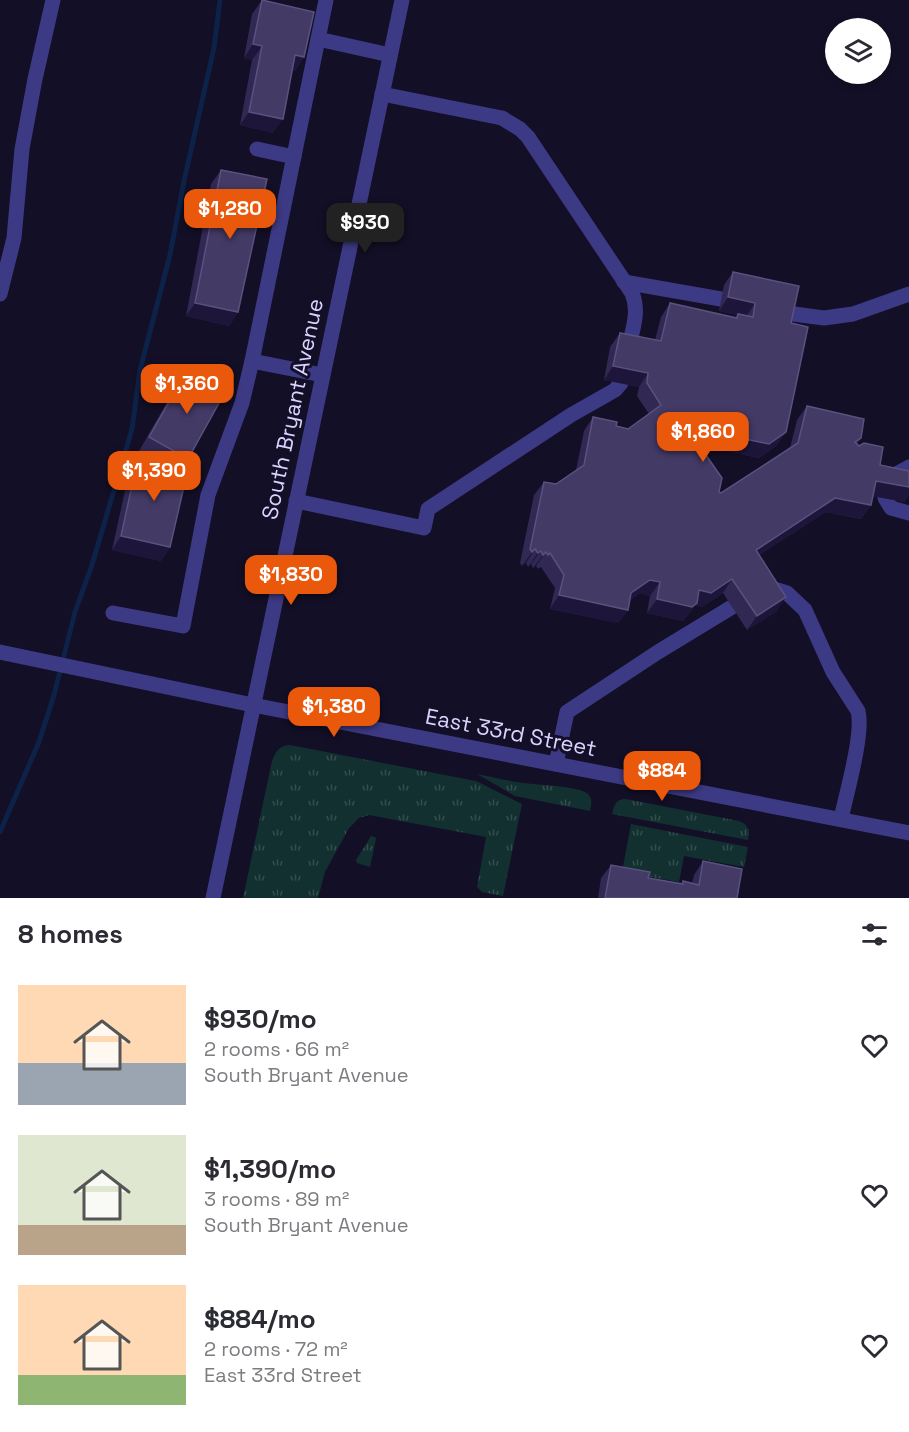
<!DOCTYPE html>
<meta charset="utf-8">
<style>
body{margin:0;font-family:"Space Grotesk",sans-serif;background:#f7f7f7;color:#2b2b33;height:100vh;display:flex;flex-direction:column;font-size:22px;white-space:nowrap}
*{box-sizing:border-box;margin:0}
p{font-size:20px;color:#7c7c81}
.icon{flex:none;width:33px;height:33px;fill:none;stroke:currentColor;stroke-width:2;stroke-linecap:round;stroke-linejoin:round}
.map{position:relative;height:898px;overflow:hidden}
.panel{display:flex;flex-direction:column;background:#fff;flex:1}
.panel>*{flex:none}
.buttons{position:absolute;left:825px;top:18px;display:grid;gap:12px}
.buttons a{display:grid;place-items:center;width:66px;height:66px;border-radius:50%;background:#fff;box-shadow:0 3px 9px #0003;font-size:30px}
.price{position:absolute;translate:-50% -51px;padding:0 14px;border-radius:12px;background:#ea580c;color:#fff;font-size:20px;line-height:39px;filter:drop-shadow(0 2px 3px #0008)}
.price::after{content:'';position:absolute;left:50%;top:36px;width:18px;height:14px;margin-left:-9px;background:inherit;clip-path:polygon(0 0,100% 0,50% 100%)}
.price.selected{background:#222;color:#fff}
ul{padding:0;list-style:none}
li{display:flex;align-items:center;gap:18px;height:150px;padding:0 18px}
li span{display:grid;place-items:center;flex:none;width:168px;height:120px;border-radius:0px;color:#555}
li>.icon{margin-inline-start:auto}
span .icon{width:72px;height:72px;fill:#fffc;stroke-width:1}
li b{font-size:26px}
h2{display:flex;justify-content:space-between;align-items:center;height:72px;padding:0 18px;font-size:26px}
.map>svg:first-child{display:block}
</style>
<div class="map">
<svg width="909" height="898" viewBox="0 0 909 898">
<defs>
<pattern id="grass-tufts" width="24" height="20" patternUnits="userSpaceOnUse" patternTransform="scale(1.5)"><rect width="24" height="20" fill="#12302f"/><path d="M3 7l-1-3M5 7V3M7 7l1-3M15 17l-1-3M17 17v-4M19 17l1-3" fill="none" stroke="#344d4e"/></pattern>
</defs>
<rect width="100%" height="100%" fill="#130f26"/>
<!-- grass -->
<g fill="url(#grass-tufts)">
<path d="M290,745L476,781L522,804L503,896L482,892L477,887L486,837L369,815L359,818L349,828L325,872L318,898H243L272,761C276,751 279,746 290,745Z"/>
<path d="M477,774C493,777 508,781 523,783C537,785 579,786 588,794C593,799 591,805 590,811L515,796Z"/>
<path d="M626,799L739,821L745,824L749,830L748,840L612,814C614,805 616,799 626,799Z"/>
<path d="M631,824L748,847L744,867L684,856L679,882L622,872Z"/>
<path d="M371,836L375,837L376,839L370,867L357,863L356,860Z"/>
</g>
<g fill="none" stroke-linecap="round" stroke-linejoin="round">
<!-- stream -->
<path stroke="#0c2248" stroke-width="5" d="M0,832L39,742L54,695L75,612L92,565L132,429L140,370L170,255L184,181L214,48L220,0"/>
<!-- minor -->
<g stroke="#3d3a85" stroke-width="15">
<path d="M318,39L390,55"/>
<path d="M382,94L502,118L520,129L528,137L632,293C640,312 632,331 628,350"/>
<path d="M257,149L294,157"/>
<path d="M624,282L721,299"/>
<path d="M0,294L14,238L22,149L35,79L53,0"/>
<path d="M786,313L824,318L853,314L909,294"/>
<path d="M252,361L326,0"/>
<path d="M889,483L898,473L909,467"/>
<path d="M885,498L891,508L909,513"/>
<path d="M296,501L424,528L428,509L571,415L615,390L621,383"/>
<path d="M764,589H774L787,593L805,610L833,672L858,711C864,733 846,795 841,819"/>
<path d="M113,613L183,626L208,495L242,403L252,361L322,375"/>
<path d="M0,652L253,705L909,833"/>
<path d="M556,764L567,712L658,652L732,607"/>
<path d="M213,898L402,0"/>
</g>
</g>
<!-- wall -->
<g fill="#312854">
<path d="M262,0L304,57L295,71L292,70L273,133L240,125L252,60L244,58L252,14Z"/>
<path d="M221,170L238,312L229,326L186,316L211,184Z"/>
<path d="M733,272L791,323L786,432L776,446L759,458L688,443L687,444L719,492L721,493L790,448L797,420L807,406L861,438L857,444L859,446L880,465L909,471V495L904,502L873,496L871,505L861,519L826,512L759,555L777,611L747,630L723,593L702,607L695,605L687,616L683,621L647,613L650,596L640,593L629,601L628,610L618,623L550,609L555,588L541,567L538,569L536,566L533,568L531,564L528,567L526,563L522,566L520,563L534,495L544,482L556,484L576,470L584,431L593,417L616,426L628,429L649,414L637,396L639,387L604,380L610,347L620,333L655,340L661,317L670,303L735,318L737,315L719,311L724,285Z"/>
<path d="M188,369V459L182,468L170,547L161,561L112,550L129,472L138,458L161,463L139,451L178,383Z"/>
<path d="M703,861L737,898H598L601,878L611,865L648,878L681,884L683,881L692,883L694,875Z"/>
</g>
<!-- shaded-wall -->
<g fill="#1d163a">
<path d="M253,44L262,46L252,60L244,58Z"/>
<path d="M295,55L304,57L295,71L286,69Z"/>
<path d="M249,112L283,119L273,133L240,125Z"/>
<path d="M728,297L755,303L746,317L719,311Z"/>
<path d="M195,303L238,312L229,326L186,316Z"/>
<path d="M613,366L648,373L639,387L604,380Z"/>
<path d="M698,429L786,432L776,446L759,458L688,443L674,453L683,439Z"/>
<path d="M876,481L909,487V495L904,502L867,495Z"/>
<path d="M835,498L871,505L861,519L826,512L746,563L756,550Z"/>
<path d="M121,536L170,547L161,561L112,550Z"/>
<path d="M535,549L526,563L522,566L532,552Z"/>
<path d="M541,551L531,564L528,567L538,553Z"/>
<path d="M546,552L536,566L533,568L543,555Z"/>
<path d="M732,579L723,593L702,607L695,605L687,616L683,621L647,613L657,599L699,590Z"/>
<path d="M650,580L660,582L650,596L640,593L621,607L631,593Z"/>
<path d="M559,595L628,610L618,623L550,609Z"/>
<path d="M786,597L777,611L747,630L757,616Z"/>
</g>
<!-- building -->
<g fill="#433a66" stroke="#5a527e" stroke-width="1.5">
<path d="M262,0L314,12L304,57L295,55L283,119L249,112L262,46L253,44Z"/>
<path d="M221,170L267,179L238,312L195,303Z"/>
<path d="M733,272L799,286L791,323L808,327L786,432L769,444L698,429L683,439L689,446L701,448L722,478L719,492L721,493L798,443L807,406L864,419L861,438L855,442L859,446L864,443L883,447L880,465L909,471V487L876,481L871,505L835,498L756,550L786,597L757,616L732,579L711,593L699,590L697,603L692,607L657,599L660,582L650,580L631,593L628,610L559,595L564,575L550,553L548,555L546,552L543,555L541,551L538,553L535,549L532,552L530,549L544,482L556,484L584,465L593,417L617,422L616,426L628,429L661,405L647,383L648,373L613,366L620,333L661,341L670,303L737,318L738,314L753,317L755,303L728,297Z"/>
<path d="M188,369L224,394L188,459L149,437Z"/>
<path d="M138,458L188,469L170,547L121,536Z"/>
<path d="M703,861L742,869L737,898H605L611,865L650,872L648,878L683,884V881L699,885Z"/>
</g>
<g text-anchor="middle" stroke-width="6" stroke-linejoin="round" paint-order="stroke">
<!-- street labels -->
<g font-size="22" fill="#d9d4ff" stroke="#130f26">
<text transform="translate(292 409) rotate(-78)" y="8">South Bryant Avenue</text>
<text transform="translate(511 732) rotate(11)" y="8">East 33rd Street</text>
</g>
</g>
</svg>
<div class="buttons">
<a><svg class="icon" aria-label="layers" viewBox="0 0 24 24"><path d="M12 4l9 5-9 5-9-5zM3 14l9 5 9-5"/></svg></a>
</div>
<b class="price" style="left:230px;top:240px">$1,280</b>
<b class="price selected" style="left:365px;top:254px">$930</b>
<b class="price" style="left:187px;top:415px">$1,360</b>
<b class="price" style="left:703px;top:463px">$1,860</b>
<b class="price" style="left:154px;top:502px">$1,390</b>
<b class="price" style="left:291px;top:606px">$1,830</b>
<b class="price" style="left:334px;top:738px">$1,380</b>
<b class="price" style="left:662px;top:802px">$884</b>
</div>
<section class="panel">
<h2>8 homes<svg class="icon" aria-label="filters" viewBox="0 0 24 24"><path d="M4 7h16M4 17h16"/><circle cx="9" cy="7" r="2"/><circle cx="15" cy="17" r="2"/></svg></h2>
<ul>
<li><span style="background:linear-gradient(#ffd9b3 65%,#9aa5b1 0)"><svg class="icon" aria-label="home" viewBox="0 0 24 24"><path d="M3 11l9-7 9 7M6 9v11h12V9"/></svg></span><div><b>$930/mo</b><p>2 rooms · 66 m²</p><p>South Bryant Avenue</p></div><svg class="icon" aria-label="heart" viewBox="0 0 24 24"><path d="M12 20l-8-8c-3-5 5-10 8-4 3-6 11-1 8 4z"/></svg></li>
<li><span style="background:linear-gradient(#dfe7d0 75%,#b9a48a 0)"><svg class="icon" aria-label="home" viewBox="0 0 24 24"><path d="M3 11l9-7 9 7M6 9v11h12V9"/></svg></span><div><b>$1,390/mo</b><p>3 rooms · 89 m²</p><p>South Bryant Avenue</p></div><svg class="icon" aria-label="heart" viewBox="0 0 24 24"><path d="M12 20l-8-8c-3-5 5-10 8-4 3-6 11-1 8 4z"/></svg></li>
<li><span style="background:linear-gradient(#ffd9b3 75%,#8fb573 0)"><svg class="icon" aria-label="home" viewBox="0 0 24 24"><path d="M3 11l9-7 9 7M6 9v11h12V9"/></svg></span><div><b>$884/mo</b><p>2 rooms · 72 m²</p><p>East 33rd Street</p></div><svg class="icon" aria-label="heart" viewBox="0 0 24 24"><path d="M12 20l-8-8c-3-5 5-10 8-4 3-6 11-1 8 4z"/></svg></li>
</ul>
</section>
